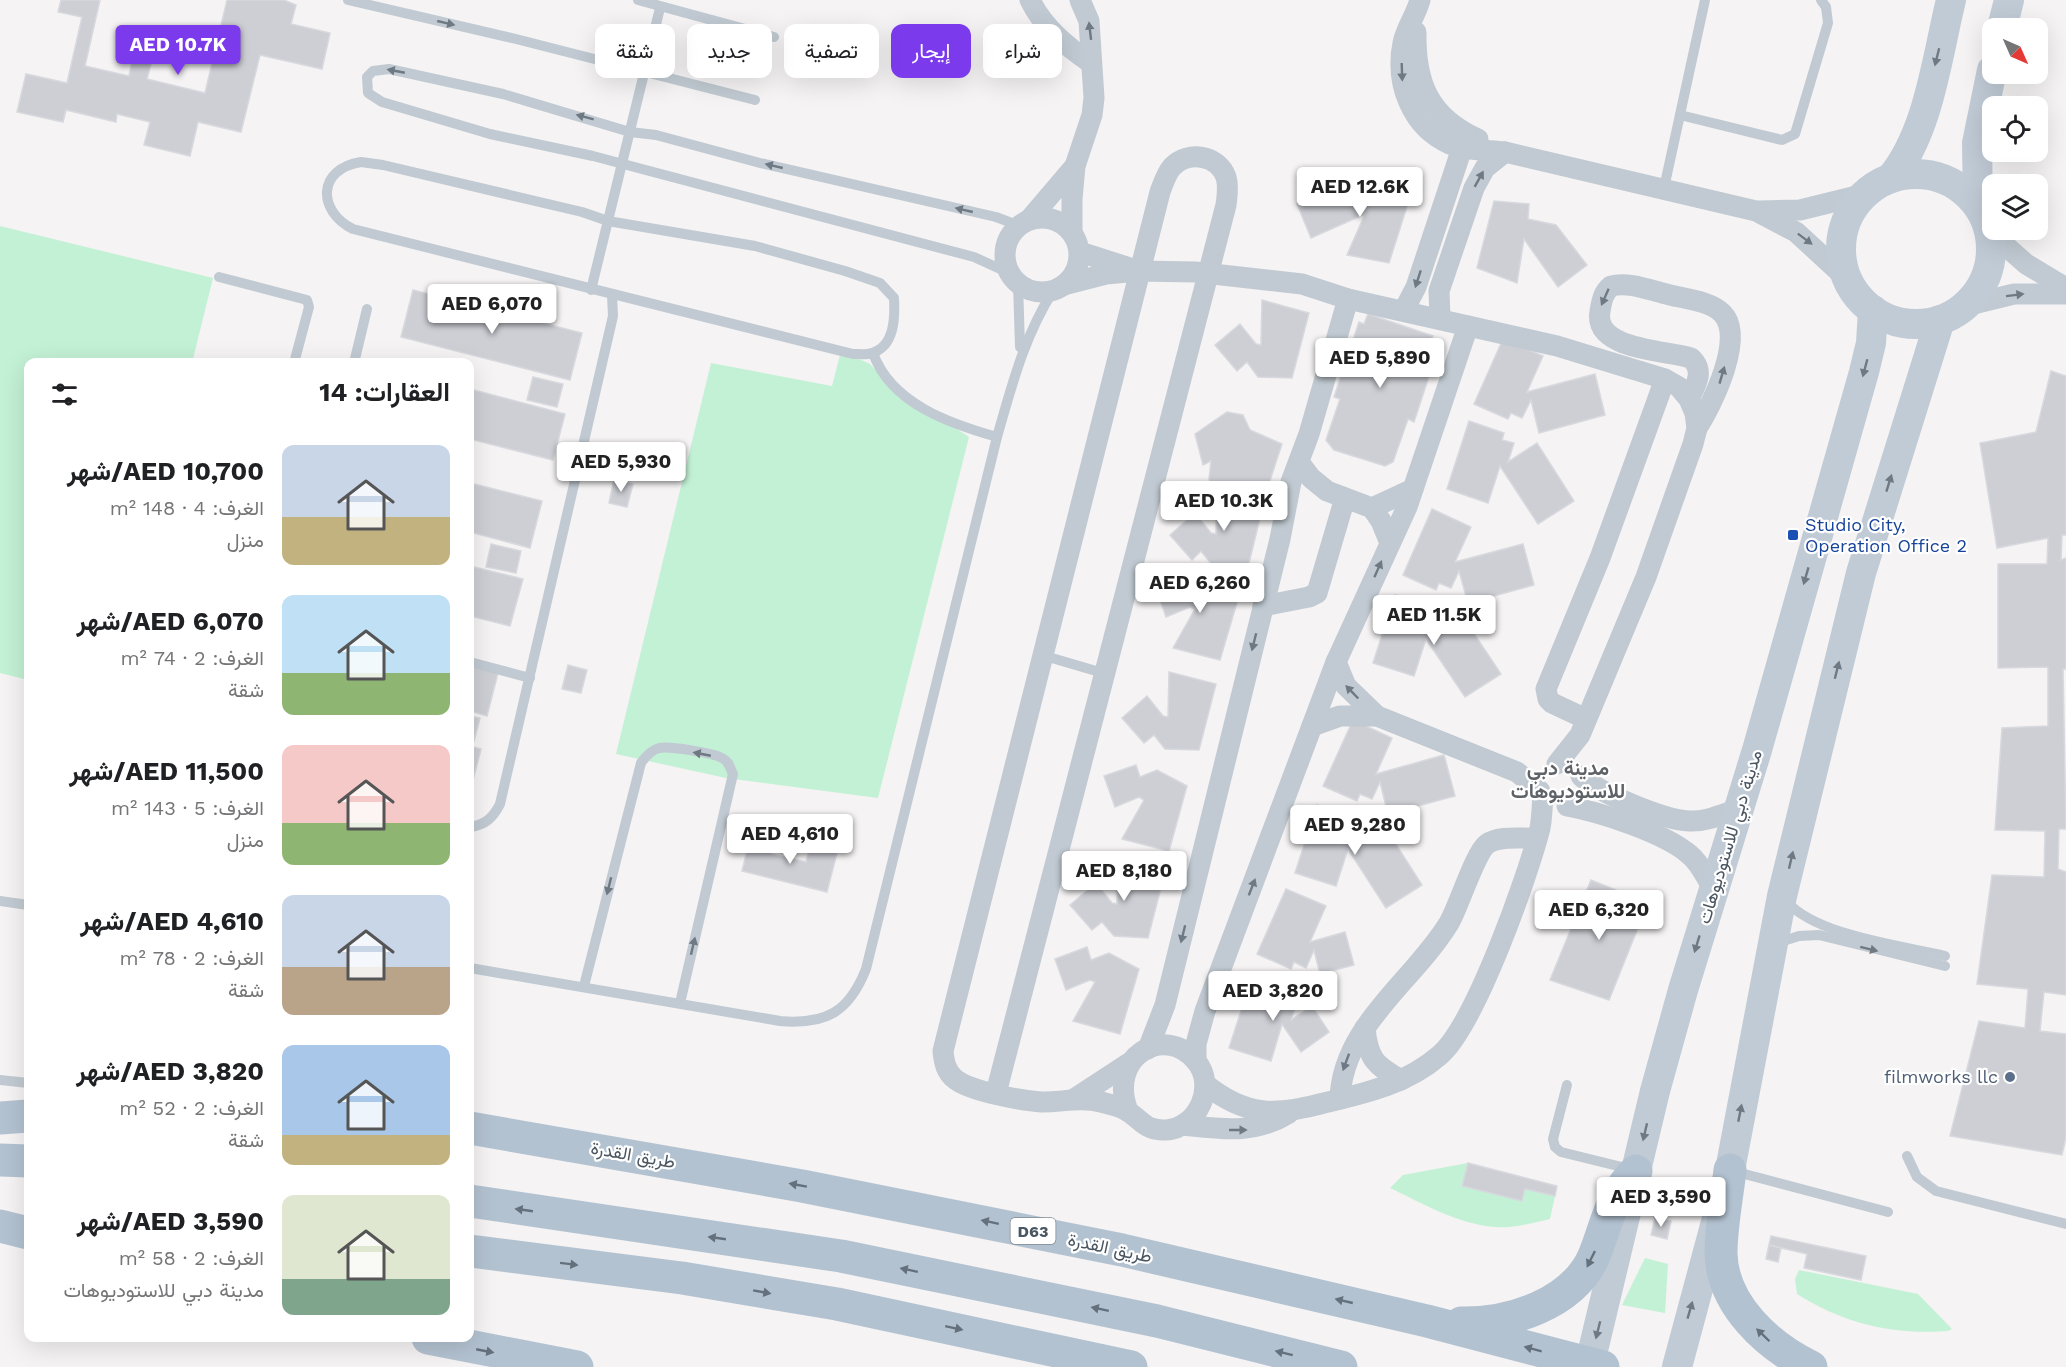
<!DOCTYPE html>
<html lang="ar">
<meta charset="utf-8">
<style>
body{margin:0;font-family:"Work Sans",Vazirmatn,sans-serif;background:#f2f2f2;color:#202124;direction:rtl;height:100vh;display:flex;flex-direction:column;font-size:22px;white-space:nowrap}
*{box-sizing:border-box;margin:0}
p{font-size:20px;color:#757577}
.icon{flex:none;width:33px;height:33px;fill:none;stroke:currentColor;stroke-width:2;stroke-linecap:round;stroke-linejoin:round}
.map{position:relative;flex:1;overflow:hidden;direction:ltr}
.sheet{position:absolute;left:24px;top:358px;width:450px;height:984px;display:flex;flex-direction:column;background:#fff;border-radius:12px;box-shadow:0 6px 24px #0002;direction:rtl}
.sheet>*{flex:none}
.top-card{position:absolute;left:492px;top:24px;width:570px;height:54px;direction:rtl;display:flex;gap:12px}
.needle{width:39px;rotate:135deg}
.buttons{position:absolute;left:1982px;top:18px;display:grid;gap:12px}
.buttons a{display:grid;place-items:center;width:66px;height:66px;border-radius:12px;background:#fff;box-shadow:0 6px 24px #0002;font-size:30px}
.price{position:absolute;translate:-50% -51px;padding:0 14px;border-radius:6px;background:#fff;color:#222;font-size:20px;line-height:39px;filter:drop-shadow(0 2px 3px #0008)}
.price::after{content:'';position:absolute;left:50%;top:36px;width:18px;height:14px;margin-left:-9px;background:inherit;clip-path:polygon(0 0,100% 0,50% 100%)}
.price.current{background:#7c3aed;color:#fff}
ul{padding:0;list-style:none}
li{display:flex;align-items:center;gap:18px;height:150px;padding:0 24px}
li span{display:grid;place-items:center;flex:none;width:168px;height:120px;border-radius:12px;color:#555}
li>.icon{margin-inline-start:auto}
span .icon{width:72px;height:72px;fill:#fffc;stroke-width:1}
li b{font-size:26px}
h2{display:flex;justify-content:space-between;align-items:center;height:72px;padding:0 24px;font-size:26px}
.chip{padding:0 21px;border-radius:12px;background:#fff;box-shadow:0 6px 24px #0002;font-size:21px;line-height:54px}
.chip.current{background:#7c3aed;color:#fff}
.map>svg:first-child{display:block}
</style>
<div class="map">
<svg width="2066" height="1367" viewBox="0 0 2066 1367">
<rect width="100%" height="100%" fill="#f5f3f3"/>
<!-- green -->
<g fill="#c3f1d5">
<path d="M0,226L213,278L192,363H28V680L0,673Z"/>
<path d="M841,351L870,364L890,385L969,437L878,798L726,778L616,754L711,363L832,386Z"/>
<path d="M1468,1163L1463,1186L1522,1201L1525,1189L1555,1196L1550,1219C1537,1222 1522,1226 1509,1227C1468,1230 1426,1205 1390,1188L1403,1175Z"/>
<path d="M1645,1258L1668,1264L1665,1313L1622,1305Z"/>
<path d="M1799,1270L1918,1294L1952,1329L1948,1331C1892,1335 1845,1324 1797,1294L1795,1279Z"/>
</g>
<!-- building -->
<g fill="#cdcfd5" stroke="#d7d9de" stroke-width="1.5">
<path d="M61,0H100L85,66L129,76L133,56L152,60L147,79L205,93L227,0H284L296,5L291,24L330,33L322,69L260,55L241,132L198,122L190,156L144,145L150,122L117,114L116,122L66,110L63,122L17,112L26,74L67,83L82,17L58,12Z"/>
<path d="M1379,182L1410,197L1389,263L1347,255L1365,214L1311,238L1297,204L1344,185L1372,195Z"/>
<path d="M1494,201L1529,204L1528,219L1556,225L1587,265L1558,287L1524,239L1517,283L1477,268Z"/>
<path d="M413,290L582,333L570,380L401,337Z"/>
<path d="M1262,300L1309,313L1292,378L1258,377L1247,362L1237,371L1215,345L1240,324L1256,344L1261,345Z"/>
<path d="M1368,314L1433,336L1430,342L1439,346L1414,422L1408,419L1393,462L1385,466L1334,450L1326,440L1340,399L1334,397L1359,322L1364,324Z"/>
<path d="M1503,339L1543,356L1527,392L1595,374L1605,415L1539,433L1531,400L1522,418L1511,413L1508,419L1474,404Z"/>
<path d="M2051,371L2066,376V535H2062L2061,560L2066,558V669H2063L2066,829H2059L2058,869L2066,872V995L2044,992L2040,1031L2066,1034V1137L2062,1155L1950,1136L1979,1021L2025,1028L2028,989L1977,984L1992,875L2044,877L2045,831L1995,830L2002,728L2048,726V667L1998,668V564H2047L2048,538L1997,548L1980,443L2036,432Z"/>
<path d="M533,377L563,384L557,407L527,400Z"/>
<path d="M470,389L565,414L553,460L470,439Z"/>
<path d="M1227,412L1243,415L1250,430L1282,444L1262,505L1227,504L1217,495L1209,479L1211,461L1203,465L1195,434Z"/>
<path d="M1469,421L1504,433L1502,440L1514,443L1508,462L1537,443L1574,501L1538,524L1500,466L1488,503L1447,489Z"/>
<path d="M614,480L633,484L627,507L609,503Z"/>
<path d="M470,483L542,501L530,548L470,532Z"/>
<path d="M1217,489L1264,502L1248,567L1213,566L1201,551L1192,560L1170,535L1195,513L1211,533L1216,534Z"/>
<path d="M1432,509L1471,527L1455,562L1523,544L1534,585L1468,603L1459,571L1451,588L1439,583L1436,590L1403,575Z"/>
<path d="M491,544L521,551L516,573L486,567Z"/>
<path d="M470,566L523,579L510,626L470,616Z"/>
<path d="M1187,574L1191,587L1208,580L1239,596L1220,660L1173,648L1195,609L1190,607L1166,617L1155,585Z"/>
<path d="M1395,595L1431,606L1428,613L1441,617L1435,635L1463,617L1501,674L1465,697L1426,639L1414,676L1373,663Z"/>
<path d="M470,665L498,673L487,716L470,711Z"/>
<path d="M568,665L587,670L581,693L562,689Z"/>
<path d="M1169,672L1216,684L1199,750L1165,749L1154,735L1144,743L1122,718L1147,696L1163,716L1168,717Z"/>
<path d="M470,716L480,718L474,741L470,740Z"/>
<path d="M1353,720L1392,738L1376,774L1444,755L1455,796L1388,814L1380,782L1372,799L1360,794L1357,801L1323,786Z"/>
<path d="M470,746L481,749L470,792Z"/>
<path d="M1136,765L1140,777L1157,770L1187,786L1169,851L1122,839L1144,800L1139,797L1115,807L1104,776Z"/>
<path d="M1317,805L1352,817L1350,823L1363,827L1357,846L1385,827L1422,885L1386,908L1348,849L1336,886L1295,873Z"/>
<path d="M751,835L774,841L771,854L806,862L810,846L837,853L827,892L742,871Z"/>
<path d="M1118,860L1165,872L1148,938L1114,936L1102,922L1092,930L1070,905L1096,883L1112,903L1117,904Z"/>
<path d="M1591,880L1648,903L1609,1000L1550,980Z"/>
<path d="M1286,889L1326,906L1310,942L1345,932L1354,965L1320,974L1314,950L1306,968L1294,962L1291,969L1257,954Z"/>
<path d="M1087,947L1091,960L1109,953L1139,969L1120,1034L1073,1021L1095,982L1090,980L1066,990L1055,959Z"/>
<path d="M1251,980L1287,991L1285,998L1297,1002L1291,1020L1312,1006L1329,1032L1301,1052L1282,1024L1271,1061L1229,1048Z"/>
<path d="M1468,1163L1557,1186L1555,1196L1525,1189L1522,1201L1462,1186Z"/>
<path d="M1655,1218L1671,1221L1667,1239L1651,1235Z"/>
<path d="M1771,1236L1866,1256L1861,1280L1804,1268L1807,1254L1769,1245Z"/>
<path d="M1769,1245L1781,1248L1778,1262L1766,1259Z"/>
</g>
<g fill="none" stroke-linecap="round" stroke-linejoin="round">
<!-- lane -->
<g stroke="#c1cad2" stroke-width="10">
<path d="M348,0L516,39L755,100"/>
<path d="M638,0L774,37"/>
<path d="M1680,115L1782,140L1795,134L1828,23L1826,7L1821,0"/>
<path d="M361,162L383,165L582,212L608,221L755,246L845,271L880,283L894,298C895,317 895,346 872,353C867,355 859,354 853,354L353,229C317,211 317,169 361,162Z"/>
<path d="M1664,188L1705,0"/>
<path d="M1009,273L974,257L593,156L490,134L382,102L368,93L367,77L373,71L389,69L503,94L630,132L656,135L760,163L996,217L1020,226"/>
<path d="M219,277L307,300L309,307L294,363"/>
<path d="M1018,284L1020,347"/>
<path d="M591,290L660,8"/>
<path d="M873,353C891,404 951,424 997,437"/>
<path d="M354,363L367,309"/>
<path d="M1045,656L1103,673"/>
<path d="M470,662L530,678"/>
<path d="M470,827C485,825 493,818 500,804L613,316L612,295"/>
<path d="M0,901L28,905"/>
<path d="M1786,901C1817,936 1900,945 1945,956"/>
<path d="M1777,943L1799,936L1819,935L1945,966"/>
<path d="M470,968L780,1021C826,1025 849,1012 866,969L997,437C1012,385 1024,337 1053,291"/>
<path d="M584,986L641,763C646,756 651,750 659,748C670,746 713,753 722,758C729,761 730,768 733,774L680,1003"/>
<path d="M0,1080L28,1083"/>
<path d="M1567,1085L1553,1139L1555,1147L1561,1152L1630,1169"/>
<path d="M1907,1156L1917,1177L1936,1191L2066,1224"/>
<path d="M1733,1171L1888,1212"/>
</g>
<!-- street -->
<g stroke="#c1cad2" stroke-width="21">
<path d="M1030,0C1043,27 1066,46 1091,63"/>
<path d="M1420,0C1416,15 1406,28 1403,43C1395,83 1411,127 1450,144C1467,151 1487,150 1505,152L1756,211L1796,232L1846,278"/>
<path d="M1416,32C1415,83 1429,117 1478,139"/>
<path d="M1759,211L1800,210L1865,194"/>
<circle cx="1042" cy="255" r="37"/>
<path d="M1029,220L1075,166"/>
<path d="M1989,231L2026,264L2066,288"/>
<path d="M1072,232V199L1075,166L1092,115L1094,98L1089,21L1080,0"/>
<path d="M1080,252L1130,268"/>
<path d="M1067,284L1106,274L1139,271L1195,272L1302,284L1348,299L1557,346L1665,379L1679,387L1689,399L1695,413L1697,428L1693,444L1646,577L1580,735L1557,764"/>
<path d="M1965,306L2014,294H2066"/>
<path d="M1404,310L1416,287L1466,136"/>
<path d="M1440,318L1439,291L1474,188L1485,168L1505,152"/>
<path d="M1689,399C1696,385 1705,371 1691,358C1665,350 1593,350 1600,311C1602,300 1603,293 1611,286C1629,281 1652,291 1670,295C1686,299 1710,301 1722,313C1746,336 1712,405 1697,428"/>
<path d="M1299,462L1311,478L1327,491L1372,508L1381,521L1390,543"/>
<path d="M1372,508L1413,489"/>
<path d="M1263,606L1309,597L1317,593L1345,498"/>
<path d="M1336,662L1346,686L1377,716"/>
<path d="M1586,719L1552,703L1548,699L1546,689L1600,558L1665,379"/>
<path d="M1312,726L1340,716H1377L1517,772L1540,791"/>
<path d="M1581,776C1599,793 1664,820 1689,821C1706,822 1723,814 1739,809"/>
<path d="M1567,806C1600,812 1665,833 1690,855C1701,864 1706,878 1714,890"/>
<path d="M1365,1028C1368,1059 1375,1065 1401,1080"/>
<path d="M1148,1049L1165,1005L1280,539L1291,482L1309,434L1348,299"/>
<path d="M1196,1061V1044L1205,1011L1336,662L1407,507L1468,326"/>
<path d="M1205,1084C1246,1117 1276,1116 1324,1103C1366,1093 1407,1084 1440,1055C1475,1025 1528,876 1540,828C1542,818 1542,807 1543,796"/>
<path d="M996,1093L1226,205C1227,196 1229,187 1226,177C1218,155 1188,150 1172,167C1166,174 1163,184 1160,192L943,1051C944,1062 946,1072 955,1079C969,1091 1023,1101 1042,1102C1063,1102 1081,1097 1101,1102C1109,1104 1120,1106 1127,1111C1142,1120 1145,1131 1166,1130C1198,1128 1217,1086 1196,1061C1164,1023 1107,1057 1128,1111"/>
<path d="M1074,1099L1129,1063"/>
<path d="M1340,1099C1342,1026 1413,982 1449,923C1459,906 1475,853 1487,844C1499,835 1522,839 1537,838"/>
<path d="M1183,1125C1221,1129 1254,1135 1289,1113"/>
</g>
<!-- secondary -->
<g stroke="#c1cbd6" stroke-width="30">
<path d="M2002,28L2009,0"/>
<circle cx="1916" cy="249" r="75"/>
<path d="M1891,178C1929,132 1937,57 1951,0"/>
<path d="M1978,205L1977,143L1992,70"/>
<path d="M1589,1367L1655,1091L1683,990L1757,750L1864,372L1871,343L1873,310"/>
<path d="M1677,1367L1730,1170L1782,896L1861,573L1940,320"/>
</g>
<!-- primary -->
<g stroke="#b3c2d1" stroke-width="33">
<path d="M0,1118L28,1116"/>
<path d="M470,1128L802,1186L1122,1250L1427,1321L1603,1367"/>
<path d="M0,1160L28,1161"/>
<path d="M1730,1170C1727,1197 1721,1226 1721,1253C1722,1305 1768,1346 1811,1367"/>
<path d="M470,1201L841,1256L1157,1321L1341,1367"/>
<path d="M0,1226L28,1233"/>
<path d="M470,1251L682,1278L837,1304L1131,1367"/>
<path d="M1461,1323C1510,1324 1573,1304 1594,1256C1607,1224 1610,1196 1636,1171"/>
<path d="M428,1338L577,1367"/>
</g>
</g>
<!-- one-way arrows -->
<defs><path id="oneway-solid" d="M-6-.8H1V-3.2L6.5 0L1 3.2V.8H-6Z" transform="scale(1.5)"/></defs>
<g fill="#6e7983">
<use href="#oneway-solid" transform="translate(446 23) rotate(13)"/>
<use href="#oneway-solid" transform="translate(1090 31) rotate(-97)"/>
<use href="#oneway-solid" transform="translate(396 71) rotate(-169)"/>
<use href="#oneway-solid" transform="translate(1402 72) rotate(88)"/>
<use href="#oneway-solid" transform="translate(585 117) rotate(-165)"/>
<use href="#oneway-solid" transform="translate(774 166) rotate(-167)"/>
<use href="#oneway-solid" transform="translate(1479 179) rotate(-61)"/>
<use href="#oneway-solid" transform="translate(964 210) rotate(-167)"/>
<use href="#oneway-solid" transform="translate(1805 239) rotate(37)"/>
<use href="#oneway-solid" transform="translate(1418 279) rotate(108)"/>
<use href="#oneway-solid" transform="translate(2015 295) rotate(-7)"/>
<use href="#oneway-solid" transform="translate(1605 297) rotate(114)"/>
<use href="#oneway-solid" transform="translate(1722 375) rotate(-74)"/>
<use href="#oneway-solid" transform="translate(1378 569) rotate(-66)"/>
<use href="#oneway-solid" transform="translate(1254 642) rotate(104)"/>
<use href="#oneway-solid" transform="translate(1352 692) rotate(-134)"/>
<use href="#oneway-solid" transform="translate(702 754) rotate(-169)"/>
<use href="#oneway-solid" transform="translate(609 886) rotate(104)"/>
<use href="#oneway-solid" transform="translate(1252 887) rotate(-69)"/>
<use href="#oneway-solid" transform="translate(1183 934) rotate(104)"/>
<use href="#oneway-solid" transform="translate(693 946) rotate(-77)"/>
<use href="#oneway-solid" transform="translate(1869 949) rotate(14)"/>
<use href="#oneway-solid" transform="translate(1346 1062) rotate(110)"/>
<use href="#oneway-solid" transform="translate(1238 1130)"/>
</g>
<g fill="#6e7984">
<use href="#oneway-solid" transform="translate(1937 57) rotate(104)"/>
<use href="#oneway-solid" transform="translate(1865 368) rotate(105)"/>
<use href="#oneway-solid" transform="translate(1889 483) rotate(-73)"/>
<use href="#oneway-solid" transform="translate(1806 576) rotate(106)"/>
<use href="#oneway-solid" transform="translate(1837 670) rotate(-76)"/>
<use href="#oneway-solid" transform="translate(1791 860) rotate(-77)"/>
<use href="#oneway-solid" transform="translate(1697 944) rotate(107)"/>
<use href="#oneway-solid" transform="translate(1740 1113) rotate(-79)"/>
<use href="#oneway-solid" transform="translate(1645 1132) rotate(103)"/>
<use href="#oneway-solid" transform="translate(1690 1310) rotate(-74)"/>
<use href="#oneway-solid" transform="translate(1598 1330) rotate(104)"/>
</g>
<g fill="#64717d">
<use href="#oneway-solid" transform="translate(798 1185) rotate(-170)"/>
<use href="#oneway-solid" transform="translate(524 1210) rotate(-172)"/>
<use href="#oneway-solid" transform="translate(990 1222) rotate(-168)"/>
<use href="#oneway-solid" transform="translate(717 1238) rotate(-172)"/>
<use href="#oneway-solid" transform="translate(1591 1259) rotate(116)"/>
<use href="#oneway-solid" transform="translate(569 1264) rotate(7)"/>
<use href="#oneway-solid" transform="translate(909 1270) rotate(-168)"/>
<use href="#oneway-solid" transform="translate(762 1292) rotate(10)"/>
<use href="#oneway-solid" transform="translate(1344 1301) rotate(-167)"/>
<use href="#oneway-solid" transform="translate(1100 1309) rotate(-168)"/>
<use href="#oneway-solid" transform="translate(954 1328) rotate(12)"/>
<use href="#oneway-solid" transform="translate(1763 1335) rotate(-136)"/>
<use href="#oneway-solid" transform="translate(1533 1349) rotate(-165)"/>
<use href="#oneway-solid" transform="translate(485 1351) rotate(11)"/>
<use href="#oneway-solid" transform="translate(1284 1353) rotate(-166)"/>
</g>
<!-- markers -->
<rect fill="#1a4fb4" stroke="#fff" stroke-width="2" x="1787" y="529" width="12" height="12" rx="3"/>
<circle fill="#5c6f8a" stroke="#fff" stroke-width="2" cx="2010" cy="1077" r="6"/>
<g text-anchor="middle" stroke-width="4.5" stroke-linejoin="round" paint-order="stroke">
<!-- shield labels -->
<rect fill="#fff" stroke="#808990" stroke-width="1.5" x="1010.5" y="1218" width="45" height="26" rx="4.5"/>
<g font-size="16" font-weight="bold" fill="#4a5661">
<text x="1033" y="1237">D63</text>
</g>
<!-- transit labels -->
<g font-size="18" fill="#164399" stroke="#fff" text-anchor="start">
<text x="1805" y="531">Studio City,<tspan x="1805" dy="21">Operation Office 2</tspan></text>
</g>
<!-- street labels -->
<g font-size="18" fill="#4a5661" stroke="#fff">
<text transform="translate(1730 837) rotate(-73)" y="6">مدينة دبي للاستوديوهات</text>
<text transform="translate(633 1155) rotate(10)" y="6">طريق القدرة</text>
<text transform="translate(1110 1248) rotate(12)" y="6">طريق القدرة</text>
</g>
<!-- service labels -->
<g font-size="18" fill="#4e5e75" stroke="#fff" text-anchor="end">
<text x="1998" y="1083">filmworks llc</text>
</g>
<!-- neighbourhood labels -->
<g font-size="20" font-weight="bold" fill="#5f6368" stroke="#fff">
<text x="1568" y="775">مدينة دبي<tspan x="1568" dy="23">للاستوديوهات</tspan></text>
</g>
</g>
</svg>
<div class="buttons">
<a><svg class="needle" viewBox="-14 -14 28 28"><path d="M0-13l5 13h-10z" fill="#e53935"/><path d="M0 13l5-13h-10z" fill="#757577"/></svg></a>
<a><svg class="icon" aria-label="locate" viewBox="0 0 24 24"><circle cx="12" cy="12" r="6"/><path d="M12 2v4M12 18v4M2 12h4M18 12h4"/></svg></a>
<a><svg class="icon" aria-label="layers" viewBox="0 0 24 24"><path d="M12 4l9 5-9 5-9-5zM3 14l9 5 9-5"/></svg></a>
</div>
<b class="price current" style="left:178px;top:76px">AED 10.7K</b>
<b class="price" style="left:1360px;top:218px">AED 12.6K</b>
<b class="price" style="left:492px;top:335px">AED 6,070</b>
<b class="price" style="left:1380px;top:389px">AED 5,890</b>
<b class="price" style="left:621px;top:493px">AED 5,930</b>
<b class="price" style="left:1224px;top:532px">AED 10.3K</b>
<b class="price" style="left:1200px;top:614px">AED 6,260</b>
<b class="price" style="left:1434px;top:646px">AED 11.5K</b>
<b class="price" style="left:1355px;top:856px">AED 9,280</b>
<b class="price" style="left:790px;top:865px">AED 4,610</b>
<b class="price" style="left:1124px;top:902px">AED 8,180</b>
<b class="price" style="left:1599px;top:941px">AED 6,320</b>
<b class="price" style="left:1273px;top:1022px">AED 3,820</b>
<b class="price" style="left:1661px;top:1228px">AED 3,590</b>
<div class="top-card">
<a class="chip">شراء</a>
<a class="chip current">إيجار</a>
<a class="chip">تصفية</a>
<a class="chip">جديد</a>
<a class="chip">شقة</a>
</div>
<section class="sheet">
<h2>العقارات: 14<svg class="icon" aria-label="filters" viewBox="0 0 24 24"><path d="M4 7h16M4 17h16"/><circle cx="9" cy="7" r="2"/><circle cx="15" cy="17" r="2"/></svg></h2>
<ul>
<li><span style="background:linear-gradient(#c9d6e8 60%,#c2b280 0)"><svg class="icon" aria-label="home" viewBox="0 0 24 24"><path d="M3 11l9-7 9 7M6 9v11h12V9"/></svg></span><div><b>AED 10,700/شهر</b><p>الغرف: 4 · 148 m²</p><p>منزل</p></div></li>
<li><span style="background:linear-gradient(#bfe0f5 65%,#8fb573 0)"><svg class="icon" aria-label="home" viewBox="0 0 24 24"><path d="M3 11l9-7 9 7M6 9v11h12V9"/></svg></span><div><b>AED 6,070/شهر</b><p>الغرف: 2 · 74 m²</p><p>شقة</p></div></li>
<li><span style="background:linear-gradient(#f6c9c9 65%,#8fb573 0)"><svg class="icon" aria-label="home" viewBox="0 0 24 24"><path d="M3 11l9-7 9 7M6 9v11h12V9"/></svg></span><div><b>AED 11,500/شهر</b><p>الغرف: 5 · 143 m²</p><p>منزل</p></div></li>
<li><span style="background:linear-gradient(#c9d6e8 60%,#b9a48a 0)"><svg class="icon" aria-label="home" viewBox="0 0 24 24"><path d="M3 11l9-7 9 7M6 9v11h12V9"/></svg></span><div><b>AED 4,610/شهر</b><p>الغرف: 2 · 78 m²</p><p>شقة</p></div></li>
<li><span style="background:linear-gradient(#a9c7e8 75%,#c2b280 0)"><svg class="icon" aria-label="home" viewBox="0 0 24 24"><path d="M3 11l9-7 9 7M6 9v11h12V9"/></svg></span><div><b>AED 3,820/شهر</b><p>الغرف: 2 · 52 m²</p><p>شقة</p></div></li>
<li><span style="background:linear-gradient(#dfe7d0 70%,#7fa58c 0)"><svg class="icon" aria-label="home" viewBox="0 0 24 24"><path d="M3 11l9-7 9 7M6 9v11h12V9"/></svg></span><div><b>AED 3,590/شهر</b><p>الغرف: 2 · 58 m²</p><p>مدينة دبي للاستوديوهات</p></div></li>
</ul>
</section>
</div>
